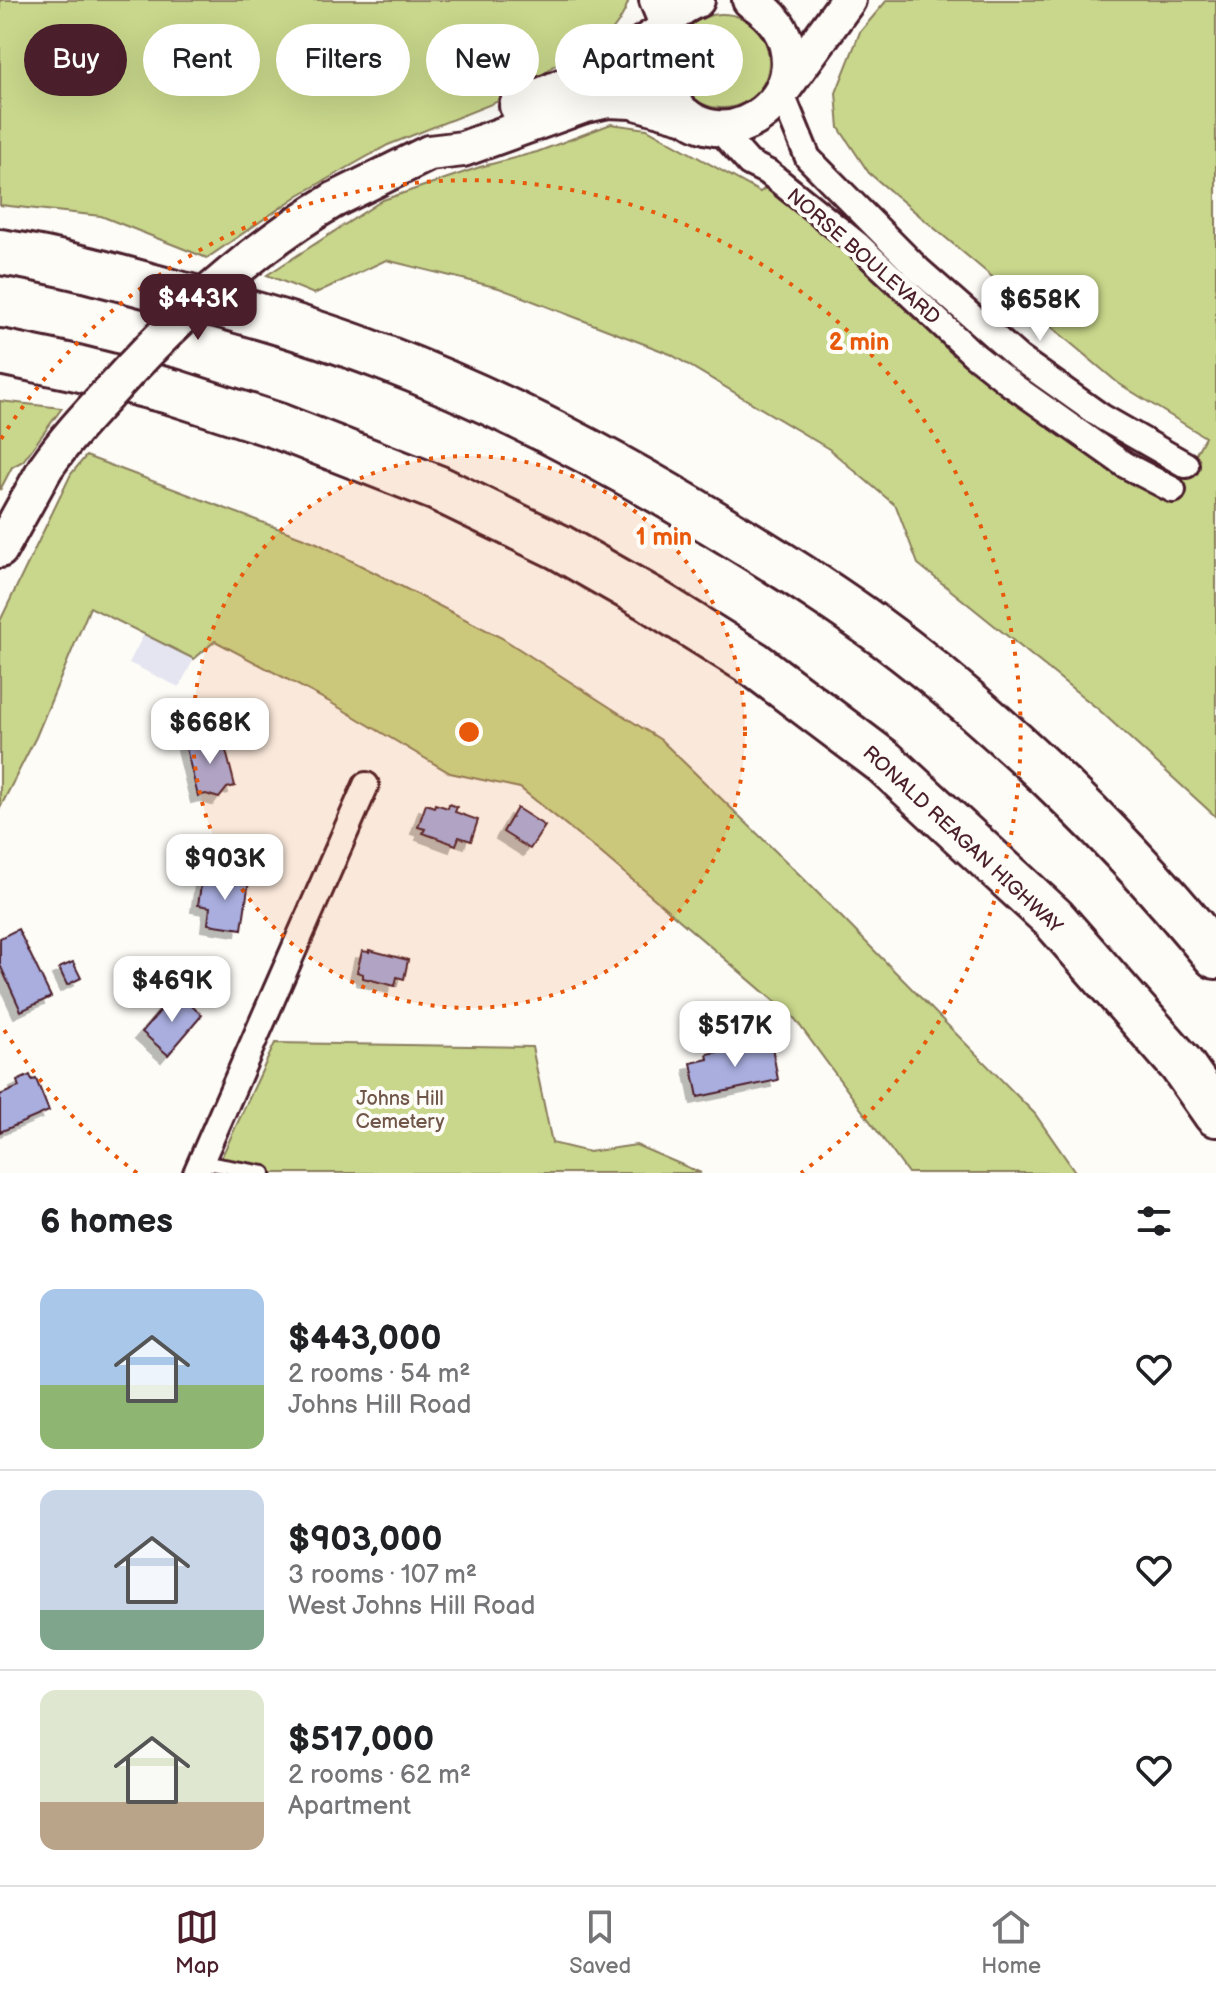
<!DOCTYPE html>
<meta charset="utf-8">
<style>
body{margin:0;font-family:"Balsamiq Sans",sans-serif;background:#f6f6f6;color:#202124;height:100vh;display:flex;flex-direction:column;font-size:30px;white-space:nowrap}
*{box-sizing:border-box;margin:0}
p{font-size:26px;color:#757577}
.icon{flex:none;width:44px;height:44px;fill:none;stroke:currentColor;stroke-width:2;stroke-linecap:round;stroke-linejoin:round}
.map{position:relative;height:1173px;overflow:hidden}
.sheet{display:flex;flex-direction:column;background:#fff;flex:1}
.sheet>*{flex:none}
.top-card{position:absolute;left:24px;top:24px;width:800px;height:72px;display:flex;gap:16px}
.price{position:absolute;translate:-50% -68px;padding:0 18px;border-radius:16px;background:#fff;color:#222;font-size:26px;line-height:52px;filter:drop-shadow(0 2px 4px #0008)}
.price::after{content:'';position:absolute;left:50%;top:48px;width:24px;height:18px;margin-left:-12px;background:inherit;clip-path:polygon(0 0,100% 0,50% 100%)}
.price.active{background:#4a1f2b;color:#fff}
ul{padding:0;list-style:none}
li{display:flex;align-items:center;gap:24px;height:200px;padding:0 40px}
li+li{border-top:2px solid #e0e0e0}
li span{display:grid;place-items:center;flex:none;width:224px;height:160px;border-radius:16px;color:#555}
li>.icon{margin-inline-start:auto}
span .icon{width:96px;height:96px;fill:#fffc;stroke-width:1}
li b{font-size:34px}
h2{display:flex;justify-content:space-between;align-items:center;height:96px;padding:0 40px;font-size:34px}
.tag{padding:0 28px;border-radius:36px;background:#fff;box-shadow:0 8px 32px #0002;font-size:28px;line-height:72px}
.tag.active{background:#4a1f2b;color:#fff}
.dock{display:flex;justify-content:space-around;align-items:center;height:112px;border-top:2px solid #e0e0e0;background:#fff;font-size:22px;color:#757577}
.dock a{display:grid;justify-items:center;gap:4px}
.dock .active{color:#4a1f2b}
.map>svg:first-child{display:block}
</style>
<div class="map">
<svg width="1216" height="1173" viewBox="0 0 1216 1173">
<defs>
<filter id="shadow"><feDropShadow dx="-7" dy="7" stdDeviation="0" flood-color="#0004"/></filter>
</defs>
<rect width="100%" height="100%" fill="#fdfcf7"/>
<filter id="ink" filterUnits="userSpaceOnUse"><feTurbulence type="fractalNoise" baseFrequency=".0125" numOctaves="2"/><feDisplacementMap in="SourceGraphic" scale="16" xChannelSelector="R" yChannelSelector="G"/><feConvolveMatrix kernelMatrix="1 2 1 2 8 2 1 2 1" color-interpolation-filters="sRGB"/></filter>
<g filter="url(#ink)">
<!-- built -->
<path fill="#e4e5f0" d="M144,634L194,659L179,687L129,663Z"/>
<!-- green -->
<g fill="#c8d78b" stroke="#897b5b" stroke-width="2">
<path d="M0,0H629C607,65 557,45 534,87L388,145L299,195L207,258L101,216L0,205Z"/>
<path d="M887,0H1216V817L1098,709L918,564L896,506L829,449L670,354L499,288L386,260L314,294L267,275L383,200L480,167L537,152L611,124L647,129L760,192L768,186L806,213L953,346L1045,423L1170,501L1205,437L1118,383L869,173L839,128L836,93L860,32Z"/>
<circle cx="722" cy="61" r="47"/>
<path d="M0,401L62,408L23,461L12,467L0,490Z"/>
<path d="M86,456L317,543L502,638L661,740L803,878L1035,1114L1076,1173H908L795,1019L601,853L520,788L450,773L328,701L215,641L194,659L90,607L36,737L0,808V621L71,474Z"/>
<path d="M275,1043L532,1047L552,1143L589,1152L636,1145L701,1173H214Z"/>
</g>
<!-- building -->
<g fill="#a9aedf" stroke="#4a1f2b" stroke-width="2" filter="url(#shadow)">
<path d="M222,735L235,786L227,788L219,798L206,794L198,796L185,744Z"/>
<path d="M426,804L434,807L435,804L448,808L449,804L457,807L455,812L478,820L471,841L459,837L456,845L423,833L425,829L418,827Z"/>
<path d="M517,808L545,826L530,849L503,832Z"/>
<path d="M202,879L236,884L237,880L249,881L242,929L208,924L210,907L198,905Z"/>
<path d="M18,929L51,997L21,1011L0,965V938Z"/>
<path d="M369,950L408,960L404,979L397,977L395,986L363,978V974L357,972L362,951L369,952Z"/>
<path d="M73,962L81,978L67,985L59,968Z"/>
<path d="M176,992L202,1015L168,1055L142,1032Z"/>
<path d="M771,1041L778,1080L698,1097L691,1063L708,1059L707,1054Z"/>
<path d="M30,1075L32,1080L36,1079L49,1111L0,1132V1095L19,1087L17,1081Z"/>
</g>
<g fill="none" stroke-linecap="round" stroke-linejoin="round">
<defs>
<path id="service" d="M201,1162L264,1173"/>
<g id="minor">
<path d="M781,92L808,158L919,270L1019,358L1102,417L1186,465"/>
<path d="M717,127L749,163L769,173L857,244L973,354L1012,385L1125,465L1173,490"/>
<path d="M196,1173L366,785"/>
</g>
<path id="tertiary" d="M655,0L666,27"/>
<g id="secondary">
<path d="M697,0C607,35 684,176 764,112C779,100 788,83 789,64C789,34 774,15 750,0"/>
<path d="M784,88L848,0"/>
<path d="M517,106L604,68L663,31"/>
<path d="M334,200L429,153L463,149L582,106L608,100L632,101L686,116"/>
<path d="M0,550L46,467"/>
</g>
<g id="motorway">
<path d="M0,252C59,261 117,277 175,293C245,311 315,331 382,357C490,398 593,451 692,510C774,559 857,610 931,671C1034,756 1132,852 1216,956"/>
<path d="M0,352L77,368L173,392L278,426L437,488L559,547L650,599L754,664L884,762L1053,918L1181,1064L1216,1114"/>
</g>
</defs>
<!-- service casing -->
<use href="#service" stroke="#4a1f2b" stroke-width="18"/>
<!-- minor casing -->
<use href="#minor" stroke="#4a1f2b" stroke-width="30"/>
<!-- tertiary casing -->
<use href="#tertiary" stroke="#4a1f2b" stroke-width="36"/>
<!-- secondary casing -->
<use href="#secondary" stroke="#4a1f2b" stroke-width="40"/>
<!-- motorway casing -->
<use href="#motorway" stroke="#4a1f2b" stroke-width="50"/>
<!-- service -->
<use href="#service" stroke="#fdfcf7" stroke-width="12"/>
<!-- minor -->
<use href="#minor" stroke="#fdfcf7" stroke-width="24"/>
<!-- tertiary -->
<use href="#tertiary" stroke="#fdfcf7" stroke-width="30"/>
<!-- secondary -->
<use href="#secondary" stroke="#fdfcf7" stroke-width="34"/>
<!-- motorway -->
<use href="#motorway" stroke="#fdfcf7" stroke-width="44"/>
<defs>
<path id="secondary-bridge" d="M46,467C66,438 90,413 114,387C179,315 250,250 334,200"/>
</defs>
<!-- secondary-bridge casing -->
<use href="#secondary-bridge" stroke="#4a1f2b" stroke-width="40" stroke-linecap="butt"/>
<!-- secondary-bridge -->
<use href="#secondary-bridge" stroke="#fdfcf7" stroke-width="34"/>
</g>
</g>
<!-- distance rings -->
<circle cx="469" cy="732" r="276" fill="#e8590c" fill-opacity=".12"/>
<g fill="none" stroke="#e8590c" stroke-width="4" stroke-dasharray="4 8">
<circle cx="469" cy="732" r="276"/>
<path d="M137 1173A552 552 0 0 1 1 1025M1 439A552 552 0 1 1 801 1173"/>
</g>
<g text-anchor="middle" stroke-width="8" stroke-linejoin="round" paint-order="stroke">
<!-- street labels -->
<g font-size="20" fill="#4a1f2b" stroke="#fdfcf7">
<text transform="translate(864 256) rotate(41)" y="7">NORSE BOULEVARD</text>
<text transform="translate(963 839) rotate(43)" y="7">RONALD REAGAN HIGHWAY</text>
</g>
<!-- park labels -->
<g font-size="20" fill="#705648" stroke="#fdfcf7">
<text x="400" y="1105">Johns Hill<tspan x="400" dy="23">Cemetery</tspan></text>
</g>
</g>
<circle cx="469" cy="732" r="12" fill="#e8590c" stroke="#fdfcf7" stroke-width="4"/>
<g font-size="24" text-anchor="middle" font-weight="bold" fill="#e8590c" stroke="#fdfcf7" stroke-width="8" stroke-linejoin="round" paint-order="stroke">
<text x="859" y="350">2 min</text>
<text x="664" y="545">1 min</text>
</g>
</svg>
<b class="price active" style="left:198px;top:342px">$443K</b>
<b class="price" style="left:1040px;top:343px">$658K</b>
<b class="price" style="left:210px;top:766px">$668K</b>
<b class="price" style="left:225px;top:902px">$903K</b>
<b class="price" style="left:172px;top:1024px">$469K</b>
<b class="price" style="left:735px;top:1069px">$517K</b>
<div class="top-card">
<a class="tag active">Buy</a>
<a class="tag">Rent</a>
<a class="tag">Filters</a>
<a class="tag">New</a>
<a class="tag">Apartment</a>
</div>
</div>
<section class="sheet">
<h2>6 homes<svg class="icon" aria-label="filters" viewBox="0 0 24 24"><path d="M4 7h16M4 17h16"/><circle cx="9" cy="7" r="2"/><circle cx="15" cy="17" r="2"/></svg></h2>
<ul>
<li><span style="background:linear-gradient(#a9c7e8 60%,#8fb573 0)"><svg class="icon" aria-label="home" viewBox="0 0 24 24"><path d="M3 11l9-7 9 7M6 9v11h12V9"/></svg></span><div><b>$443,000</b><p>2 rooms · 54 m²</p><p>Johns Hill Road</p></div><svg class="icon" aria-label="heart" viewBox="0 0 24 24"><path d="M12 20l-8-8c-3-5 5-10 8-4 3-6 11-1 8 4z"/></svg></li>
<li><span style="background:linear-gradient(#c9d6e8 75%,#7fa58c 0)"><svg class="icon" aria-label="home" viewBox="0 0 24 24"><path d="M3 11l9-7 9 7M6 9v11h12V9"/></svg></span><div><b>$903,000</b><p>3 rooms · 107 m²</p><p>West Johns Hill Road</p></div><svg class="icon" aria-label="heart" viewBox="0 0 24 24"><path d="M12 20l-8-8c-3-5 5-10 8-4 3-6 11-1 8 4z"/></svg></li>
<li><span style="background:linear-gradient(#dfe7d0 70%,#b9a48a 0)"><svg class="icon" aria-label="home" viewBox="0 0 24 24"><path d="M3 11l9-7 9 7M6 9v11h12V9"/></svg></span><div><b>$517,000</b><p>2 rooms · 62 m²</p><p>Apartment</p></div><svg class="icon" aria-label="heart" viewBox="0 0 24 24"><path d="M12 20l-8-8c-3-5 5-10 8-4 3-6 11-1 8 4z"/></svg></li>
</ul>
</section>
<nav class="dock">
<a class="active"><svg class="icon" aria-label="map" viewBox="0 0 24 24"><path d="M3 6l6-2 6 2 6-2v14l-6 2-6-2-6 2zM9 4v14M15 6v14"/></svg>Map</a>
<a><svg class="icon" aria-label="saved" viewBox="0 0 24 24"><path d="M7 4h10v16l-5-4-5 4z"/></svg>Saved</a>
<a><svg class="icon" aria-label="home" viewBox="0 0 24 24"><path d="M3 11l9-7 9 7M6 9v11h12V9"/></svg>Home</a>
</nav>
